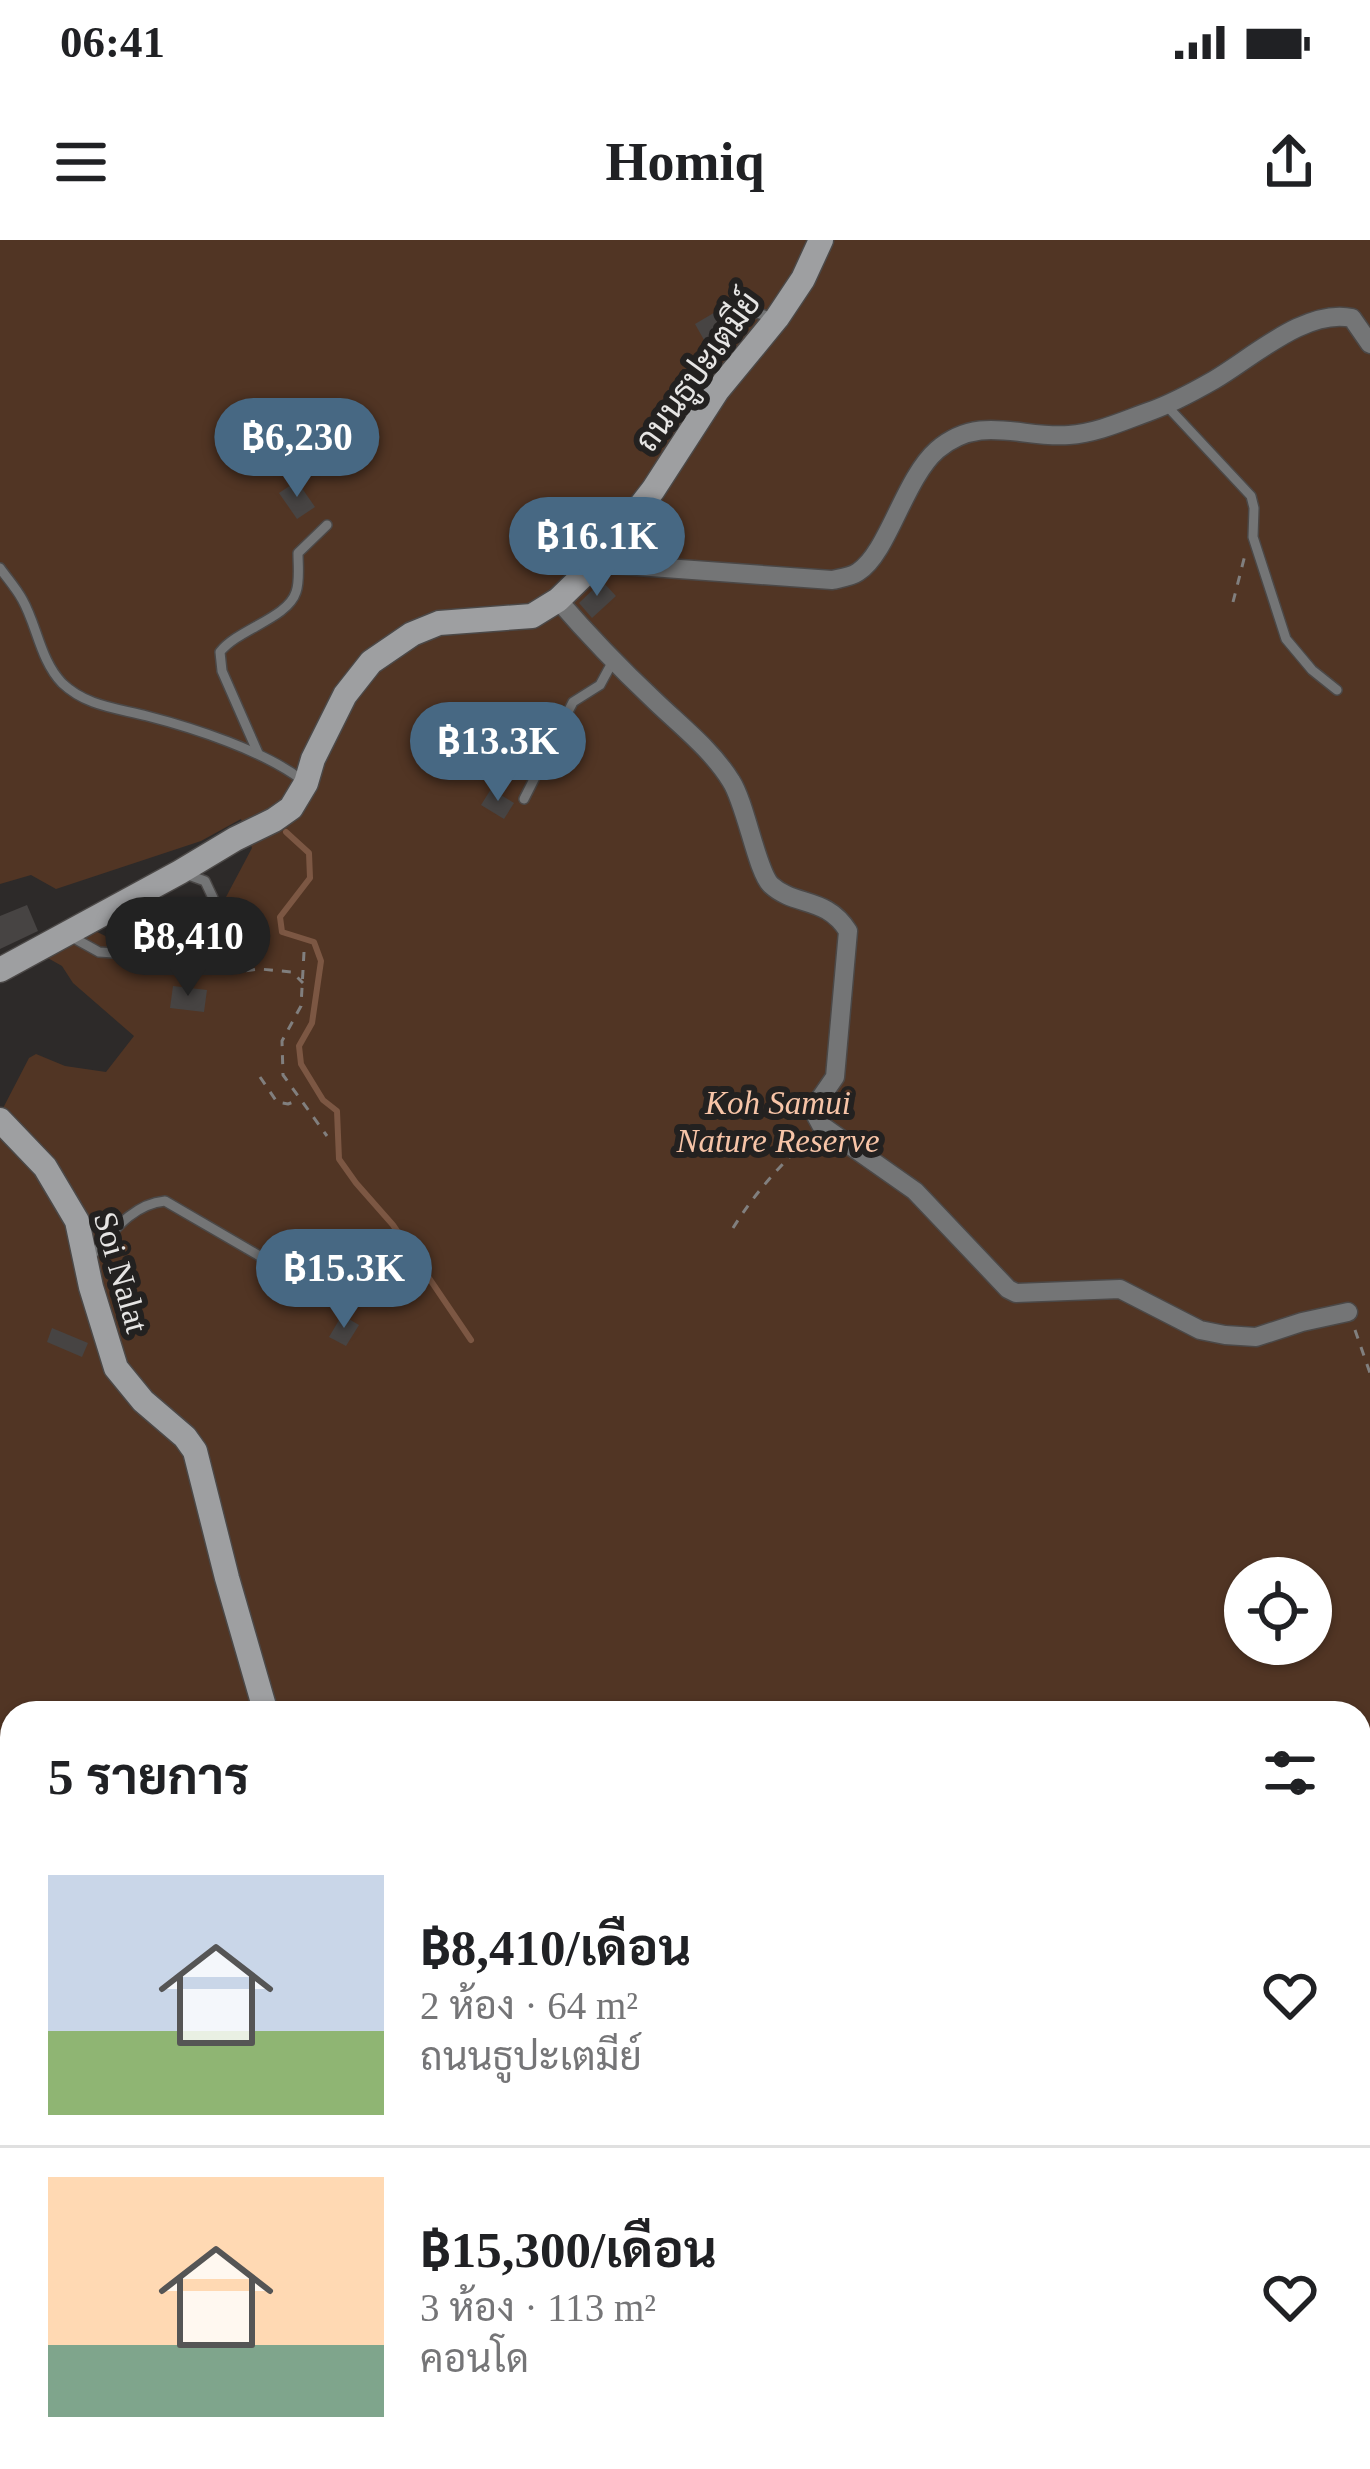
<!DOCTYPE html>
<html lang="th">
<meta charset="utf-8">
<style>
body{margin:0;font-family:"Times New Roman",Sarabun,serif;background:#f2f2f2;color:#202124;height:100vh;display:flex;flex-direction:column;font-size:45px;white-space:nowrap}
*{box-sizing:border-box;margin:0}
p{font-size:39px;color:#757577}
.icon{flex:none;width:66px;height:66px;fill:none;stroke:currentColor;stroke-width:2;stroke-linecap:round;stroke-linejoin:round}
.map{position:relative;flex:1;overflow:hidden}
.details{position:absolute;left:0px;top:1461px;width:1371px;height:768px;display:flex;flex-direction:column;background:#fff;border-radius:36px 36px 0 0;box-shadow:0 3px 9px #0004}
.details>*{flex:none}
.fabs{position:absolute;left:1224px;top:1317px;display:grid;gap:24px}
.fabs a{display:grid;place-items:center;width:108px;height:108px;border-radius:50%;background:#fff;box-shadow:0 3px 9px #0004;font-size:60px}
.price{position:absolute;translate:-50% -102px;padding:0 27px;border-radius:42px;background:#476883;color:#fff;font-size:39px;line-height:78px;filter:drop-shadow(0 3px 6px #0008)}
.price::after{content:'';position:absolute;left:50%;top:72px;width:36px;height:27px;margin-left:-18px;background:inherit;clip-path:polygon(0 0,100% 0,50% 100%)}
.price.selected{background:#222;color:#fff}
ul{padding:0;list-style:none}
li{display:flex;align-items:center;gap:36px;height:300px;padding:0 48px}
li+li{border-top:3px solid #e0e0e0}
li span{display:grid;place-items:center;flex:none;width:336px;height:240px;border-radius:0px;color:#555}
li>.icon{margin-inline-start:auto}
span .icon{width:144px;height:144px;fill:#fffc;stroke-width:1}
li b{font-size:51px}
h2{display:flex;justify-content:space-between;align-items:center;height:144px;padding:0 48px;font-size:51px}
.status{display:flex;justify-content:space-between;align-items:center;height:84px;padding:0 60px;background:#fff;direction:ltr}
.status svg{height:33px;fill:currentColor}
header{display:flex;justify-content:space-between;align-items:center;height:156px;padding:0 48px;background:#fff;font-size:54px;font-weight:700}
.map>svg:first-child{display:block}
</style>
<div class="status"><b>06:41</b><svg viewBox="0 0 49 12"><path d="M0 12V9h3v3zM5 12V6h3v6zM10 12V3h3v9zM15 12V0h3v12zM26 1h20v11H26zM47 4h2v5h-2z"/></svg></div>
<header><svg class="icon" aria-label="menu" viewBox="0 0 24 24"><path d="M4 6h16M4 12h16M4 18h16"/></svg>Homiq<svg class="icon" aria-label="share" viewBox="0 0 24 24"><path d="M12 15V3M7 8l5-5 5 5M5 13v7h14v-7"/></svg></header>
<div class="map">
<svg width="1370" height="2229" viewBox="0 0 1370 2229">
<rect width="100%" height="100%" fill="#2d2a29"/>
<!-- green -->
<path fill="#513524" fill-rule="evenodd" d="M0,0H1370V2229H0V1942L12,1907V2217H1359V1473H12V1725L4,1647L0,1645V874L29,818L36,814L65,826L106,832L134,796L73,743L62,726L46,717L86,686C136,713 144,712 200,706L252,608L241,579L201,601L56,649L31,635L0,644ZM1245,1338H1311V1404H1245Z"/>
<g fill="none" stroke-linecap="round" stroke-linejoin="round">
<!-- stream -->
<path stroke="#7c5743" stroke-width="6" d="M286,592L309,613L310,638L280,677L282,692L314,702L321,721L312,783L299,806L301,824L323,860L337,871L339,919L356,943L393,985L471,1100"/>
</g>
<!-- building -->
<g fill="#474443">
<path d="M717,71L726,87L704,100L695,84Z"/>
<path d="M297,241L315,267L297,279L279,253Z"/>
<path d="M602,341L616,356L592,378L579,363Z"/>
<path d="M491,549L514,563L504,579L481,565Z"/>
<path d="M27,665L38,691L0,709V676Z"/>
<path d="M173,746L207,750L204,772L170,768Z"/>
<path d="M342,1075L359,1085L346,1106L329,1097Z"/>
<path d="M52,1088L88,1103L82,1117L47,1102Z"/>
</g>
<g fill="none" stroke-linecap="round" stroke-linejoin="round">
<defs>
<g id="lane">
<path d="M733,79L756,73L772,77"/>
<path d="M1166,165L1251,256L1254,268L1253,297L1286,399L1312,430L1337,450"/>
<path d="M0,328C7,338 16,348 22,359C37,385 40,420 62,443C86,466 116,468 147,476C194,488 264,511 302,540"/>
<path d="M258,513L222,431L220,412C238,389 288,378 296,352C300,341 298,326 298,313L327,285"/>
<path d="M524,559L573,462L600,445L613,421"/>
<path d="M72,697L99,712L129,714L180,702L204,679L213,658L205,641L183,633"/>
<path d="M91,1016C112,993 132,964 165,961L294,1036"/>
<path d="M298,2229L303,2217"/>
</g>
<g id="street">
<path d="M596,323L832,340C841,338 851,337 858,332C888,313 904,239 937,210C980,173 1022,199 1069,195C1097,193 1123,181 1148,172C1171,164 1193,152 1214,140C1253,117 1306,68 1352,78L1370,104"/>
<path d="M558,360C589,396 620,428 655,461C681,486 712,510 731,541C746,564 757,632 771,645C795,667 826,656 848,691L835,837L815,866L814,872L821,885L915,951L1008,1049L1016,1053L1120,1049L1200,1090L1225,1095L1256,1097L1302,1082L1348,1072"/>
<path d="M0,1951L12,1946"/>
</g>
<g id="secondary">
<path d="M0,730L180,632L235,599L274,580L291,568L306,543L313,519L345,455L371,422L412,394L439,383L532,376L558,360L596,323L653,250L717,151L777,78L803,39L821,0"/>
<path d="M0,880L45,927L77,981L91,1047L116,1128L143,1161L185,1197L195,1211L227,1338L266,1473"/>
<path d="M545,2229V2217"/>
</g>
</defs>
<!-- lane casing -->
<use href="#lane" stroke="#4b4847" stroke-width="12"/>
<!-- street casing -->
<use href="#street" stroke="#4b4847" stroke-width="21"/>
<!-- secondary casing -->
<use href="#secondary" stroke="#4b4847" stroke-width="27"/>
<!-- path -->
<g stroke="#817f7e" stroke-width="3" stroke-dasharray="9 9" stroke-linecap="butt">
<path d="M1233,362L1245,315"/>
<path d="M203,701L223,722L243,731L260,729L292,732L303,743"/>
<path d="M304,712L301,766L282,801L283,835L327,896"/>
<path d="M260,837L277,862L288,864L299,860"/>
<path d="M733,988C754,954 779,927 807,899"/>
<path d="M1355,1090L1370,1133"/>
<path d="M1359,1997L1370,2007"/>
<path d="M850,2217L873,2229"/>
</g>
<!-- lane -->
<use href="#lane" stroke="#747576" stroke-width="9"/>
<!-- street -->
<use href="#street" stroke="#747576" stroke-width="18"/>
<!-- secondary -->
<use href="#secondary" stroke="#9e9fa1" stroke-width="24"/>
</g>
<g text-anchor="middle" stroke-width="12" stroke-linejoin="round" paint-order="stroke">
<!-- street labels -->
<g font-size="33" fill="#e6e5e4" stroke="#232120">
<text transform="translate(697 131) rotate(-54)" y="12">ถนนธูปะเตมีย์</text>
<text transform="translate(122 1032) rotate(74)" y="12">Soi Nalat</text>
</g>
<!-- park labels -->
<g font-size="33" font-style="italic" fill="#f7c4a7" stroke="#232120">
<text x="778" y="874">Koh Samui<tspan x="778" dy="38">Nature Reserve</tspan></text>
</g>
</g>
</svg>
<div class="fabs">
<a><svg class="icon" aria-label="locate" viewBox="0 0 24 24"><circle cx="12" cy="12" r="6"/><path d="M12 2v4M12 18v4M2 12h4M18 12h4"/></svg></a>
</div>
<b class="price" style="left:297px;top:260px">฿6,230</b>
<b class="price" style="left:597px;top:359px">฿16.1K</b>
<b class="price" style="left:498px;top:564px">฿13.3K</b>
<b class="price selected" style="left:188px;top:759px">฿8,410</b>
<b class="price" style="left:344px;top:1091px">฿15.3K</b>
<section class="details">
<h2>5 รายการ<svg class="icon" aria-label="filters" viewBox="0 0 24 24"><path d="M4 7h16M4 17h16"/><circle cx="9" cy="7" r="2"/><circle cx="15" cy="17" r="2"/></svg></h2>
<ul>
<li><span style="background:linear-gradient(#c9d6e8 65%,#8fb573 0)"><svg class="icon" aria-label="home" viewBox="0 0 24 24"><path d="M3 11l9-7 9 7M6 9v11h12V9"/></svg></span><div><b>฿8,410/เดือน</b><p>2 ห้อง · 64 m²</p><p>ถนนธูปะเตมีย์</p></div><svg class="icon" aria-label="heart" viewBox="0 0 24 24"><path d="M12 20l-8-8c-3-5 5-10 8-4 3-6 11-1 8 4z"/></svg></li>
<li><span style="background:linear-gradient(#ffd9b3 70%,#7fa58c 0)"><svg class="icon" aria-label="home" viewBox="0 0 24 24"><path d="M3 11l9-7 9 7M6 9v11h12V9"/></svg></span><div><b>฿15,300/เดือน</b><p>3 ห้อง · 113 m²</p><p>คอนโด</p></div><svg class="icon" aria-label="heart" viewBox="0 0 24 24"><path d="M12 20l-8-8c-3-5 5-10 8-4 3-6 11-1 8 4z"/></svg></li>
</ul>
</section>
</div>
